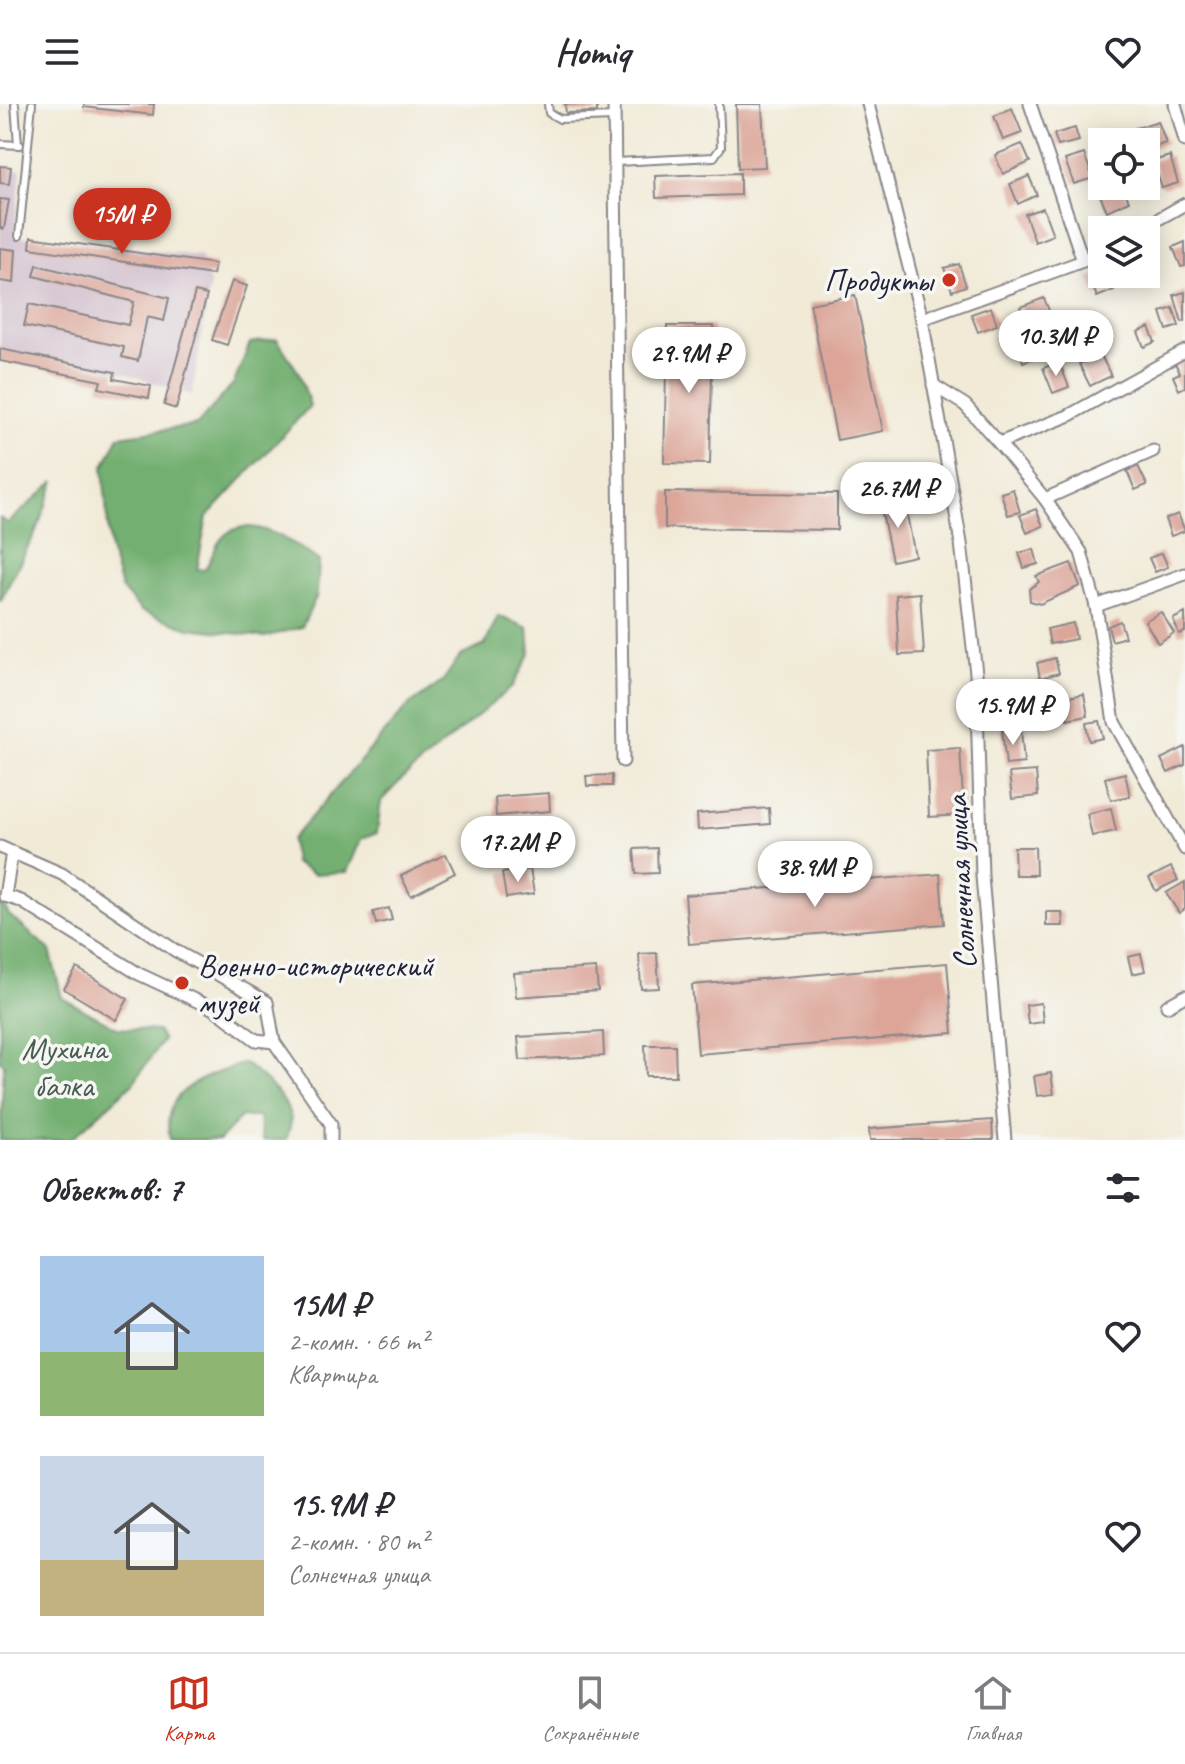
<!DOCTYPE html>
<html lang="ru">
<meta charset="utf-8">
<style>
body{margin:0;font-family:Caveat,sans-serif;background:#f7f7f7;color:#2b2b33;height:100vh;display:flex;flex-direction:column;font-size:30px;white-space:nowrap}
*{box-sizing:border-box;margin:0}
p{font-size:26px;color:#7c7c81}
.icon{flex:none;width:44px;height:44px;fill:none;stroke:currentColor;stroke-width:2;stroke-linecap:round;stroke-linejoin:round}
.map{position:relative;height:1036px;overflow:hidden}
.side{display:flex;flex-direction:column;background:#fff;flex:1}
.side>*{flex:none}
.controls{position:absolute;left:1088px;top:24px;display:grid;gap:16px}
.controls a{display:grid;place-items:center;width:72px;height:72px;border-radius:0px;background:#fff;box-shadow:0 4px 20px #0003;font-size:40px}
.price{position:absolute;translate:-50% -68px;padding:0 18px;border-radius:28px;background:#fff;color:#222;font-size:26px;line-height:52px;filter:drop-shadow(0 2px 4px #0008)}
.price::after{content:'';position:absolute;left:50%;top:48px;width:24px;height:18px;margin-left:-12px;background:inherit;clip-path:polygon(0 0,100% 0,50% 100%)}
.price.on{background:#c8321e;color:#fff}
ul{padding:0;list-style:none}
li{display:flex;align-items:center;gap:24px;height:200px;padding:0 40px}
li span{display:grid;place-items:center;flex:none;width:224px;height:160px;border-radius:0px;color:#555}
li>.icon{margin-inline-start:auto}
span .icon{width:96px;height:96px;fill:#fffc;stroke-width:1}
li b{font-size:34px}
h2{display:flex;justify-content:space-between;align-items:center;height:96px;padding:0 40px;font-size:34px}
header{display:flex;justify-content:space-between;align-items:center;height:104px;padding:0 40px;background:#fff;font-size:36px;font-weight:700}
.tab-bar{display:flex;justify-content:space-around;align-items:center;height:112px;border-top:2px solid #e1e1e2;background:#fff;font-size:22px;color:#7c7c81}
.tab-bar a{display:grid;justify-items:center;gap:4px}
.tab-bar .on{color:#c8321e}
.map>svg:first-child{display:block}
</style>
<header><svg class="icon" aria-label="menu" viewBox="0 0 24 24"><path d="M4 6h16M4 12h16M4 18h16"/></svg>Homiq<svg class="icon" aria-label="heart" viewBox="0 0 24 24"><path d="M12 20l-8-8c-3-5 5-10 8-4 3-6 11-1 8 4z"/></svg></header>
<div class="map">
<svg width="1185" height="1036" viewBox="0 0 1185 1036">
<rect width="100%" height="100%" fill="#f6f6f2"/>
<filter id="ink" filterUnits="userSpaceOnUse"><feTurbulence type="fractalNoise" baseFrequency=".0125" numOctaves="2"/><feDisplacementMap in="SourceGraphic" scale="16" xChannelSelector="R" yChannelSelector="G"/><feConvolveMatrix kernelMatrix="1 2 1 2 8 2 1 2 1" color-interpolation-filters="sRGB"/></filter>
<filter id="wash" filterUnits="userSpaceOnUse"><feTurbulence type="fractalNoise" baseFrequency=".006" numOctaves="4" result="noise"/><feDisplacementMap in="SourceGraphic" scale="32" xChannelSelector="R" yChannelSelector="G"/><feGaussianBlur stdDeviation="1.8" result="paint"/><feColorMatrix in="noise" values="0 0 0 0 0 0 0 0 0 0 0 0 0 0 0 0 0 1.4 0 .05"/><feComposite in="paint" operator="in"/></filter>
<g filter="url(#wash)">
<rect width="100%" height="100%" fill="#f1ead7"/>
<!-- industrial -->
<path fill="#d0bdcc" d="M0,64L21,66L14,133L200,152L210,179L192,291L114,266L0,246Z"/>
<!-- forest -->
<g fill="#72af6f" stroke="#4a6855" stroke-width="2">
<path d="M277,235L300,271L310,302L207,413L197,465L205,466C210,457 214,446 219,438C244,402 296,440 319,457L317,491L302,523L265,533L189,524L141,507L121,484L110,446L103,364L119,332L197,321L234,279L250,239Z"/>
<path d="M55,377L38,423L0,498V414L8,419Z"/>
<path d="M498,512L528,524L530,550L512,583L403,674L381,697L377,729L361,735L347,768L314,770L294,759L291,736L408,602L442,578L460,552L485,541Z"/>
<path d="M0,796L9,811L50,846L62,894L117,924L157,927L163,936L133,979L70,1036H0L4,960L0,957Z"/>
<path d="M244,959C261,972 288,993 291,1016C291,1022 288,1030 286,1036H262L259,1013H241L219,1036H170C158,984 206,973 244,959Z"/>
</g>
<g id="blocks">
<!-- building -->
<g fill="#dca598">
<path d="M84,0H154L153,11L84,3Z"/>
<path d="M565,0H597V8L566,9Z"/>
<path d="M736,0H762L765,63L738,64Z"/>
<path d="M1012,4L1022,29L1003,36L994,12Z"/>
<path d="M1158,17L1166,39L1146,46V38H1138L1133,25Z"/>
<path d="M1075,24L1079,37L1058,42L1054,30Z"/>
<path d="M1022,40L1030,58L1003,70L995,51Z"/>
<path d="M1084,50L1093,74L1074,80L1065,56Z"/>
<path d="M1170,52L1178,79L1162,84L1153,57Z"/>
<path d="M0,62L11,63L9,80L0,79Z"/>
<path d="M740,69V91L656,94L655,72Z"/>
<path d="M1029,72L1037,91L1018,100L1010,80Z"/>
<path d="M1111,82H1122L1129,97L1107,107L1098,87Z"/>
<path d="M0,95L9,96L4,125L0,124Z"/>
<path d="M1043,104L1053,131L1035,138L1025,110Z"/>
<path d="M31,133L215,160L213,171L30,144Z"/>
<path d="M1185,138V162L1181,163L1173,143Z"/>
<path d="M0,144L16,146L14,179L0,177Z"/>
<path d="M959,160L966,182L952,187L944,164Z"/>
<path d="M37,161L169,194L164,217L147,213L138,257L122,253L124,243L24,222L29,200L128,221L134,198L34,172Z"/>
<path d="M1100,170H1108L1114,186L1097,193L1089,174Z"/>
<path d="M232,177L247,182L227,241L212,236Z"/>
<path d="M195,188L207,191L176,305L164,301Z"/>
<path d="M1185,188V217L1182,218L1174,191Z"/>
<path d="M855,191L883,327L837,336L810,200Z"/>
<path d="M1044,194L1054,219L1030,228L1020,203Z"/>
<path d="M991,203L997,221L978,228L971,210Z"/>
<path d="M1173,204L1179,222L1167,226L1161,208Z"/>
<path d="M667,222H713L710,360L664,359Z"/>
<path d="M1149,223L1155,238L1144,243L1138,228Z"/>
<path d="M1055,230L1060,244L1023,258L1018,244Z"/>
<path d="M0,245L115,268L114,275L151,282L149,294L99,284L101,277L0,257Z"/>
<path d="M1100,249L1111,272L1090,282L1079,260Z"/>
<path d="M1185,254V283L1179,286L1173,272L1180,269L1175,259Z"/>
<path d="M1059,258L1069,283L1053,289L1043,264Z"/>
<path d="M1138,362L1147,381L1135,386L1127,367Z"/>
<path d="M1013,385L1020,408L1008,411L1001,389Z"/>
<path d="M665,388L837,390V426L665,424Z"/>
<path d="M904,395L915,452L892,457L880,400Z"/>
<path d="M1036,405L1043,422L1027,429L1020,411Z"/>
<path d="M1178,410L1185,427L1171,432L1165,415Z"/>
<path d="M1034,445L1038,460L1024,464L1019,449Z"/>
<path d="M1162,449L1168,463L1155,468L1149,454Z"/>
<path d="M1071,459L1080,482L1040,500L1030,497L1029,485L1039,478L1036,472Z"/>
<path d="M920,489L924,550L899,551L896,491Z"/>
<path d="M1161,508L1174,529L1158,539L1145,517Z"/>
<path d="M1185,509V528L1179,530L1173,515Z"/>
<path d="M1120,517L1125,533L1112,537L1108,522Z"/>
<path d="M1073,519L1076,535L1050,540L1047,525Z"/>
<path d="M1055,554L1059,569L1040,574L1037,559Z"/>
<path d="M1084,590L1088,612L1067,616L1063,594Z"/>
<path d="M1099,617L1103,634L1089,637L1086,619Z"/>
<path d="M1021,625L1024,659L1006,661L1002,626Z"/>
<path d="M1185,643V661L1168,669L1161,655Z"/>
<path d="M960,644L964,711L929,713L926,646Z"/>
<path d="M1036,667L1038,692L1012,695L1009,669Z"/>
<path d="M1125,669L1130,692L1111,696L1105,674Z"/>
<path d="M612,671V682H587L586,672Z"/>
<path d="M549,689L550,707L496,712L495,693Z"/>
<path d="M769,704L770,720L698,726L697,710Z"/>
<path d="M1111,704L1116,727L1092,732L1087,710Z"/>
<path d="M1014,743H1035L1036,771H1015Z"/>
<path d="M657,744L658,769L636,770L634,745Z"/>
<path d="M446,750L455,769L411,792L401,772Z"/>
<path d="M1171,763L1178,776L1156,787L1149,774Z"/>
<path d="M530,765L534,790L506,794L502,769Z"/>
<path d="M940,770L944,820L689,840L685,791Z"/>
<path d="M1185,778V805L1179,809L1166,789Z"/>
<path d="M389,804L392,816L376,820L373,808Z"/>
<path d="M1046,808H1062L1063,822H1046Z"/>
<path d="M657,849L659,884L641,885L639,850Z"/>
<path d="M1141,850L1145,867L1132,870L1128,853Z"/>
<path d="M947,859L953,929L698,950L692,881Z"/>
<path d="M77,864L128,895L116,916L64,885Z"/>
<path d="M596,864L598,887L516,893L514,869Z"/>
<path d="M1041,899L1043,918L1028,920L1026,901Z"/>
<path d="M603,928L604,952L520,956L518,933Z"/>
<path d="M645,941H675L676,972H646Z"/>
<path d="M1051,969L1054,990L1037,992L1034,972Z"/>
<path d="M992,1016L993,1036H870L869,1025Z"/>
</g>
</g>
</g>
<g filter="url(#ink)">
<use href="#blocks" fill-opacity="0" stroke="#8a8689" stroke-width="2"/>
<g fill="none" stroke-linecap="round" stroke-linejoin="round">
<defs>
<g id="service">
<path d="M15,0L18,41"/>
<path d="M548,0L549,9L560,15L614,13"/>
<path d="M0,40L20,41"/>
<path d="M616,58L714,53L721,43L719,0"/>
<path d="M19,132L32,0"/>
</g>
<g id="minor">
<path d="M614,0L623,657"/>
<path d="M868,0L922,215L961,439L976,569L982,772L1005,1036"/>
<path d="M1030,0L1083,157"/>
<path d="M1175,0L1185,37"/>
<path d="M1139,126L1185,100"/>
<path d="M922,215L1083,157L1102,147"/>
<path d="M933,281L965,301L999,339L1045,395L1081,448L1096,502L1114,618L1185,745"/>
<path d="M999,339L1068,312L1185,247"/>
<path d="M1045,395L1153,347"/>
<path d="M1096,502L1185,470"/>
<path d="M0,743L62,770L176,847L267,898L274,938L256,936L216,906L139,870L21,797L5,792L12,748"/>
<path d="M1167,902L1185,892"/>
<path d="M274,938L331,1020V1036"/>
</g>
</defs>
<!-- service casing -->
<use href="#service" stroke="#8a8689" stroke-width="10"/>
<!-- minor casing -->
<use href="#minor" stroke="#8a8689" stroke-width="15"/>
<!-- service -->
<use href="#service" stroke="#fff" stroke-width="6"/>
<!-- minor -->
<use href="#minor" stroke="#fff" stroke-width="11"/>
</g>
</g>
<!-- markers -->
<g fill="#c8321e" stroke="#f6f6f2" stroke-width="3">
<circle cx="949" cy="176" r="8"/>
<circle cx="182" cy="879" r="8"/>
</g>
<g text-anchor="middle" stroke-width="7" stroke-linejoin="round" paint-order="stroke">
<!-- poi labels -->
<g font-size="32" fill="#22223b" stroke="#f6f6f2" text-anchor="end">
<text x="933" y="187">Продукты</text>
<text x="198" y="872" text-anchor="start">Военно-исторический<tspan x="198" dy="37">музей</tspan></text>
</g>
<!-- street labels -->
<g font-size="32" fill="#22223b" stroke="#f6f6f2">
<text transform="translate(960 778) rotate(-93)" y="11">Солнечная улица</text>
</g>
<!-- park labels -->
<g font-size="32" fill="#485d54" stroke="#f6f6f2">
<text x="64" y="955">Мухина<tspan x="64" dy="37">балка</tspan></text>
</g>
</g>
</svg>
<div class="controls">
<a><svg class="icon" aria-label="locate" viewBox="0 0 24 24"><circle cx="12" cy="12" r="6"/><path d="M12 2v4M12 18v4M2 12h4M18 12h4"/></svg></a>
<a><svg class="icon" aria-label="layers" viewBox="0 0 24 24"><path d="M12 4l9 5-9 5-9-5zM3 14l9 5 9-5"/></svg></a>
</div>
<b class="price on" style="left:122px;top:152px">15M ₽</b>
<b class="price" style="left:1056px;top:274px">10.3M ₽</b>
<b class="price" style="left:689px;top:291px">29.9M ₽</b>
<b class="price" style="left:898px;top:426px">26.7M ₽</b>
<b class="price" style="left:1013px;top:643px">15.9M ₽</b>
<b class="price" style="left:518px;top:780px">17.2M ₽</b>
<b class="price" style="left:815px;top:805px">38.9M ₽</b>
</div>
<section class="side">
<h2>Объектов: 7<svg class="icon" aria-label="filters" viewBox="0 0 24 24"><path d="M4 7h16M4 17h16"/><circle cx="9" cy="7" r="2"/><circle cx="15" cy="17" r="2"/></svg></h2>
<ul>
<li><span style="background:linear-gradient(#a9c7e8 60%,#8fb573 0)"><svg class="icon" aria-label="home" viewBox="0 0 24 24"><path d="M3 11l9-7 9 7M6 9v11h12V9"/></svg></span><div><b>15M ₽</b><p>2-комн. · 66 m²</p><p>Квартира</p></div><svg class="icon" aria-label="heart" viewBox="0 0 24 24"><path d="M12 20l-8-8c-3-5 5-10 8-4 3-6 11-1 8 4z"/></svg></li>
<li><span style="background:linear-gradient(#c9d6e8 65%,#c2b280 0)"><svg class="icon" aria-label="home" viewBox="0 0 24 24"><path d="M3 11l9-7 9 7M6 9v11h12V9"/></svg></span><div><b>15.9M ₽</b><p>2-комн. · 80 m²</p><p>Солнечная улица</p></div><svg class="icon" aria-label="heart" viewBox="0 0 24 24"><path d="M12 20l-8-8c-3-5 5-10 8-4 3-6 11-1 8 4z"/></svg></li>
</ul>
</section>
<nav class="tab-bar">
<a class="on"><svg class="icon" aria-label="map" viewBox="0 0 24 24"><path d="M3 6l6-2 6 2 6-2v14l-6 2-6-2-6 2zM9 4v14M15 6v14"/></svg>Карта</a>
<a><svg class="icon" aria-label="saved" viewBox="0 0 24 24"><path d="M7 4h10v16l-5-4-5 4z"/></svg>Сохранённые</a>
<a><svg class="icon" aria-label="home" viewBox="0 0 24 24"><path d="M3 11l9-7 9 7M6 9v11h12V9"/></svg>Главная</a>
</nav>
